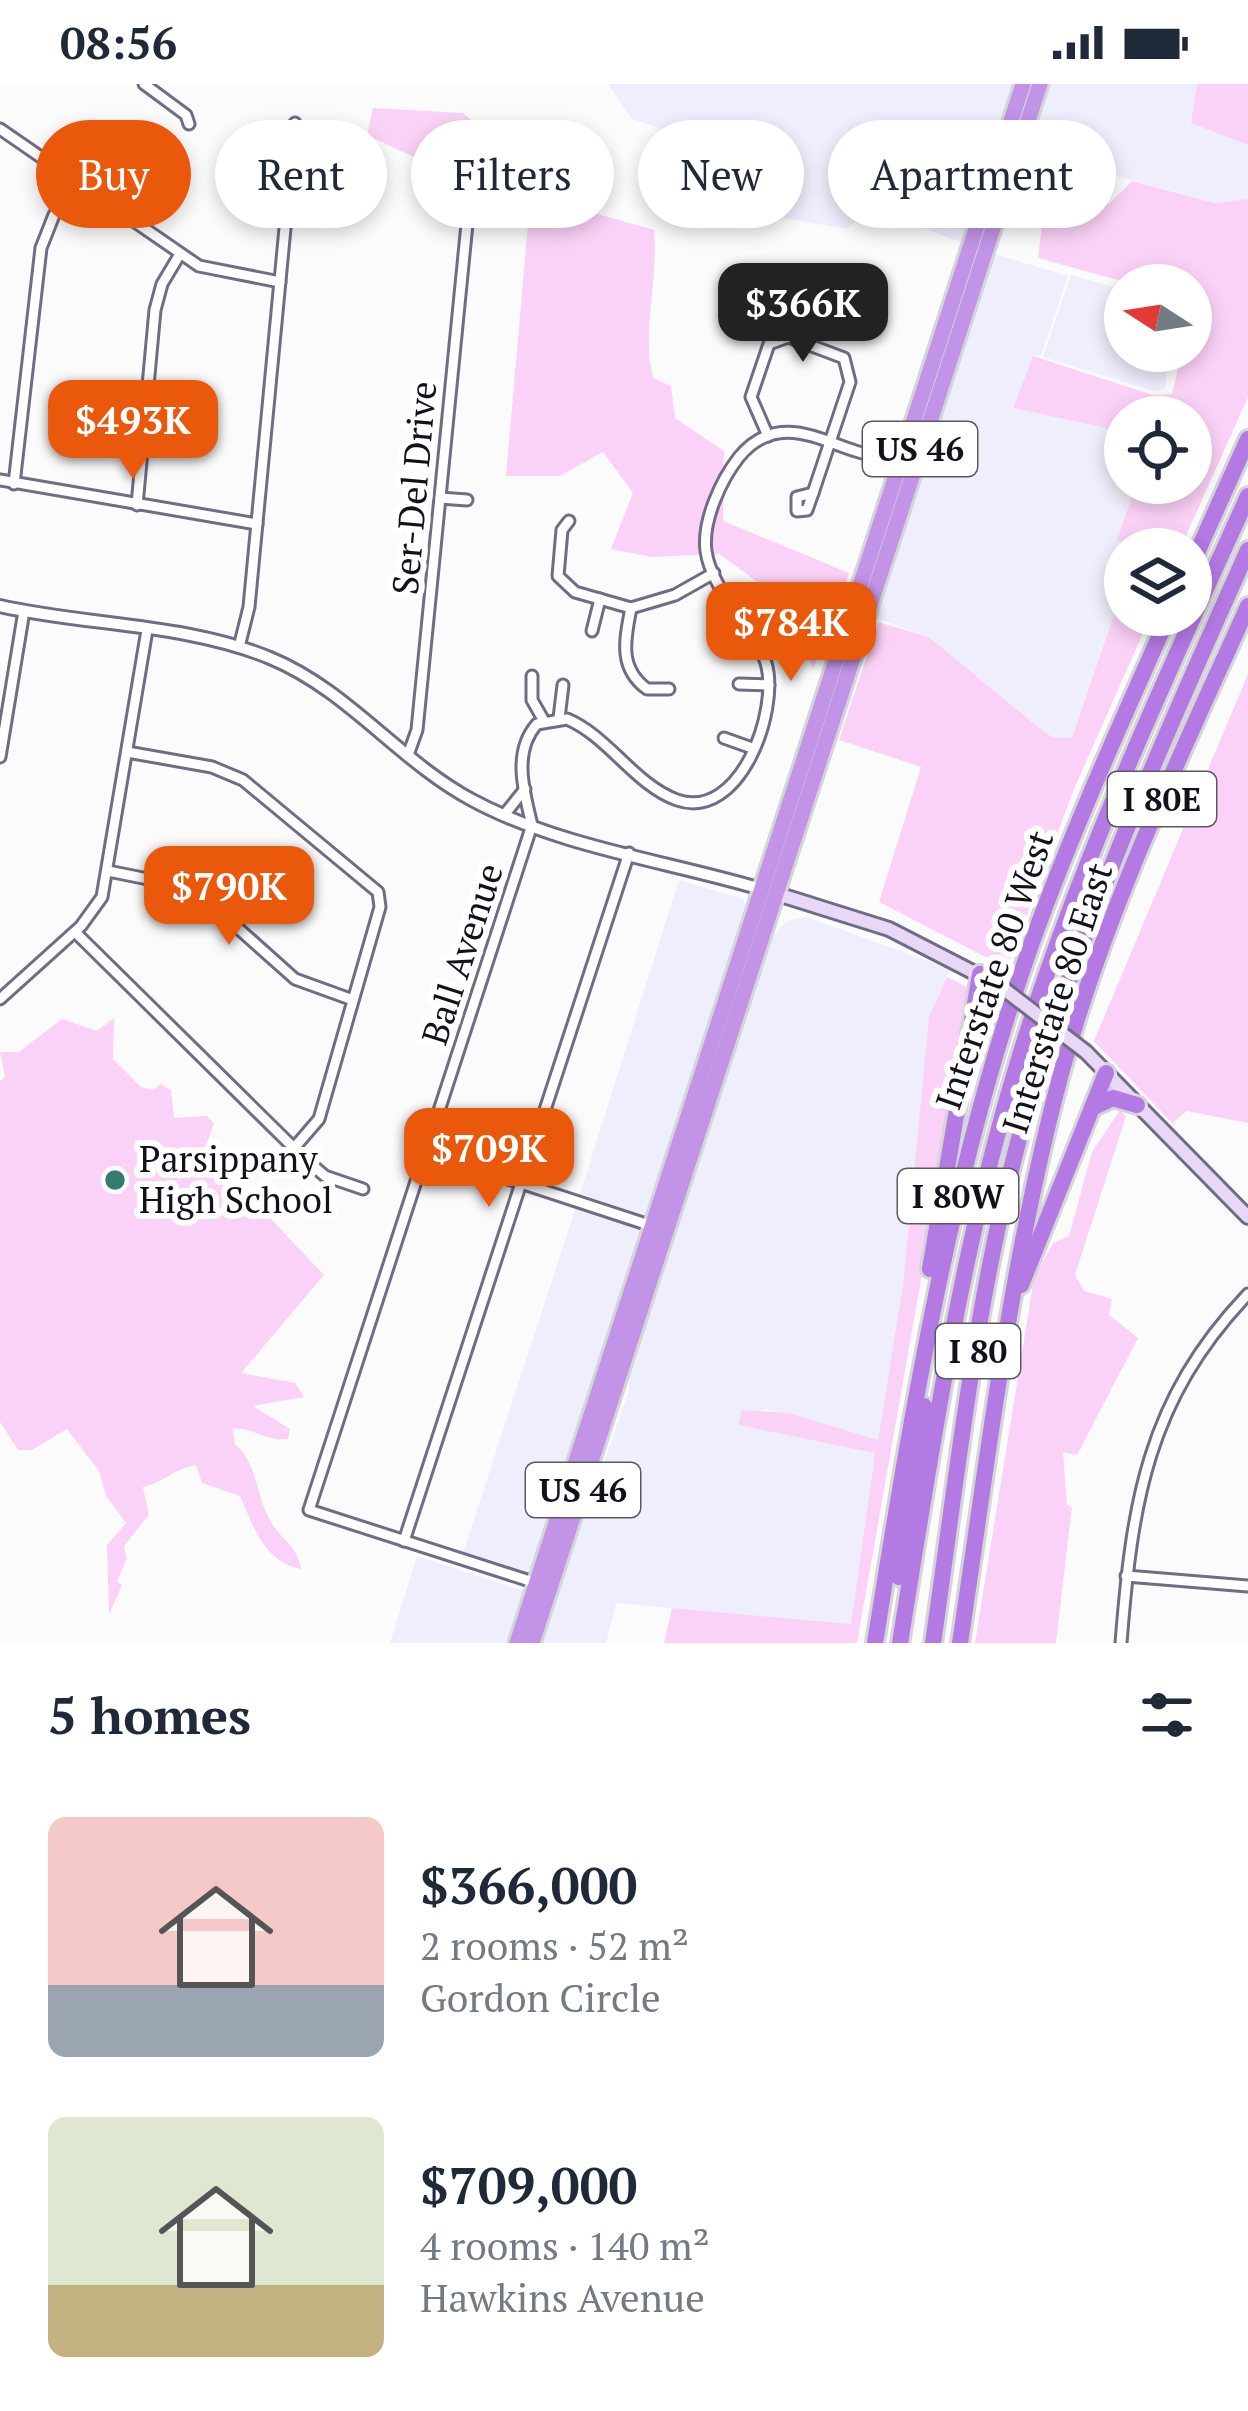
<!DOCTYPE html>
<meta charset="utf-8">
<style>
body{margin:0;font-family:"PT Serif",serif;background:#f2f2f3;color:#1f2937;height:100vh;display:flex;flex-direction:column;font-size:45px;white-space:nowrap}
*{box-sizing:border-box;margin:0}
p{font-size:39px;color:#747a83}
.icon{flex:none;width:66px;height:66px;fill:none;stroke:currentColor;stroke-width:2;stroke-linecap:round;stroke-linejoin:round}
.map{position:relative;height:1559px;overflow:hidden}
.sheet{display:flex;flex-direction:column;background:#fff;flex:1}
.sheet>*{flex:none}
.hud{position:absolute;left:36px;top:36px;width:1176px;height:108px;display:flex;gap:24px}
.needle{width:78px;rotate:282deg}
.tools{position:absolute;left:1104px;top:180px;display:grid;gap:24px}
.tools a{display:grid;place-items:center;width:108px;height:108px;border-radius:50%;background:#fff;box-shadow:0 6px 18px #0003;font-size:60px}
.price{position:absolute;translate:-50% -102px;padding:0 27px;border-radius:24px;background:#ea580c;color:#fff;font-size:39px;line-height:78px;filter:drop-shadow(0 3px 6px #0008)}
.price::after{content:'';position:absolute;left:50%;top:72px;width:36px;height:27px;margin-left:-18px;background:inherit;clip-path:polygon(0 0,100% 0,50% 100%)}
.price.active{background:#222;color:#fff}
ul{padding:0;list-style:none}
li{display:flex;align-items:center;gap:36px;height:300px;padding:0 48px}
li span{display:grid;place-items:center;flex:none;width:336px;height:240px;border-radius:18px;color:#555}
li>.icon{margin-inline-start:auto}
span .icon{width:144px;height:144px;fill:#fffc;stroke-width:1}
li b{font-size:51px}
h2{display:flex;justify-content:space-between;align-items:center;height:144px;padding:0 48px;font-size:51px}
.pill{padding:0 42px;border-radius:54px;background:#fff;box-shadow:0 6px 18px #0003;font-size:42px;line-height:108px}
.pill.active{background:#ea580c;color:#fff}
.status{display:flex;justify-content:space-between;align-items:center;height:84px;padding:0 60px;background:#fff;direction:ltr}
.status svg{height:33px;fill:currentColor}
.map>svg:first-child{display:block}
</style>
<div class="status"><b>08:56</b><svg viewBox="0 0 49 12"><path d="M0 12V9h3v3zM5 12V6h3v6zM10 12V3h3v9zM15 12V0h3v12zM26 1h20v11H26zM47 4h2v5h-2z"/></svg></div>
<div class="map">
<svg width="1248" height="1559" viewBox="0 0 1248 1559">
<rect width="100%" height="100%" fill="#fbfbfb"/>
<!-- built -->
<g fill="#eeeefc">
<path d="M608,0H1013L962,159L872,124L847,145L664,113L672,48L632,35Z"/>
<path d="M1045,0H1197L1192,39L1248,61V115L1215,119L1025,67Z"/>
<path d="M991,169L1068,192L1041,271L1033,272L1013,324L1125,348V399H1136L1117,455L1136,464L1125,465V498L1072,654L1052,653L1038,643L929,553L877,534Z"/>
<path d="M1071,191L1125,206V267H1170L1165,304L1154,307L1043,273Z"/>
<path d="M679,796L743,815L747,826L649,1133L580,1110Z"/>
<path d="M806,833L950,885L929,932L903,1201L878,1356L765,1325L738,1341L875,1368L851,1540L616,1519L606,1559H540L629,1307V1287L771,854L787,837Z"/>
<path d="M576,1123L645,1145L531,1492L463,1469Z"/>
<path d="M417,1472L524,1507L506,1559H390Z"/>
</g>
<!-- green -->
<g fill="#fbd2f7">
<path d="M1197,0H1248V61L1191,39Z"/>
<path d="M373,24L463,29L482,45L555,71L566,121L654,146C659,196 641,246 653,294L671,302L675,334L724,367L723,437L849,489L813,585L787,519L719,470L652,473L611,465L633,409L603,368L560,392H506L532,95L458,94L367,51Z"/>
<path d="M1132,97L1215,119L1248,115V313L1180,465H1136L1117,456L1136,399H1191V333H1125V348L1013,324L1033,272L1153,311L1172,310L1182,267H1191V201H1136L1038,174L1047,103L1109,120Z"/>
<path d="M1125,498V531H1151L1074,705L1007,884L879,818L921,683L839,656L878,538L929,553L1038,643L1052,653L1072,654Z"/>
<path d="M1248,590V1039L1187,1027L1172,1039L1094,957Z"/>
<path d="M947,893L972,906L857,1559H664L672,1524L851,1540L875,1369L738,1341L742,1326L788,1329L878,1356L903,1201L929,932Z"/>
<path d="M114,934L113,975L141,1003L154,1006L160,1000L171,1006L174,1034L207,1032L214,1039L205,1065L324,1191L241,1289L295,1299L304,1313L253,1322L290,1345L288,1355C268,1358 254,1344 233,1344L235,1360C259,1382 255,1411 271,1438C283,1458 296,1459 301,1485C265,1478 253,1443 240,1412L202,1399L196,1381C174,1385 164,1398 143,1403L149,1431L124,1462L127,1474L117,1497L122,1501L109,1531L107,1461L126,1439L106,1412L99,1387L67,1345L32,1366H18L0,1338V997L5,993L0,968H19L62,935L97,947Z"/>
<path d="M1120,1026L1126,1032L1075,1191L1084,1207L1112,1215L1109,1231L1138,1254L1077,1371L1063,1368L1067,1421L1072,1423L1056,1559H975L1034,1194L1053,1159L1069,1152L1092,1068Z"/>
</g>
<g fill="none" stroke-linecap="round" stroke-linejoin="round">
<defs>
<g id="minor">
<path d="M144,0L186,31L189,40"/>
<path d="M0,45L199,182L280,198"/>
<path d="M768,352L751,313L769,260L788,253L844,274L850,298L813,409"/>
<path d="M0,396L257,440"/>
<path d="M14,400L41,164L54,131L76,101"/>
<path d="M813,409L807,426L797,427V413Z"/>
<path d="M440,414L467,416"/>
<path d="M137,421L155,226L162,200L180,170"/>
<path d="M569,437L562,446L558,492L575,508L631,524L675,511L714,489"/>
<path d="M631,524C625,555 618,584 647,605H669"/>
<path d="M592,547L600,515"/>
<path d="M239,563L249,523L295,39"/>
<path d="M532,592V616L544,637"/>
<path d="M739,600L769,601"/>
<path d="M559,634L563,601"/>
<path d="M724,654L752,664"/>
<path d="M127,668L212,683L243,696L378,808L380,823L319,1035L294,1064"/>
<path d="M408,671L417,646L467,140"/>
<path d="M0,673L24,527"/>
<path d="M504,731L525,705"/>
<path d="M108,787L193,804L295,895L353,916"/>
<path d="M75,848L305,1075L325,1092L363,1105"/>
<path d="M0,915L81,842L102,813L147,546"/>
<path d="M426,1068L652,1142"/>
<path d="M404,1457L629,769"/>
<path d="M1126,1492L1248,1502"/>
<path d="M536,1499L309,1426L532,741C524,708 512,668 537,640L567,635C608,652 635,701 677,716C740,738 780,626 766,579C753,539 712,509 706,467C702,437 721,396 739,373C793,308 859,395 900,365"/>
<path d="M1121,1559C1132,1419 1147,1316 1248,1210"/>
</g>
<path id="tertiary" d="M0,522C88,542 186,539 270,574C348,606 399,677 472,716C559,763 667,777 761,805"/>
<g id="secondary">
<path d="M768,807L889,845L1000,902"/>
<path d="M1086,968L1248,1133"/>
</g>
<g id="trunk">
<path d="M517,1559L1023,0"/>
<path d="M532,1559L1040,0"/>
</g>
<g id="motorway">
<path d="M1191,482L1248,355"/>
<path d="M1096,1022L1113,1014L1137,1021"/>
<path d="M930,1185L980,890"/>
<path d="M1021,1201L1106,989"/>
<path d="M899,1493L924,1322"/>
<path d="M875,1559C913,1322 951,1086 1032,858C1072,747 1121,639 1169,531"/>
<path d="M900,1559C932,1363 960,1168 1018,978C1077,783 1164,598 1248,412"/>
<path d="M933,1559C958,1386 976,1209 1023,1040C1079,841 1164,654 1248,466"/>
<path d="M960,1559C989,1367 1011,1174 1062,986C1106,825 1180,673 1248,522"/>
</g>
</defs>
<!-- minor casing -->
<use href="#minor" stroke="#6e6d85" stroke-width="15"/>
<!-- tertiary casing -->
<use href="#tertiary" stroke="#6e6d85" stroke-width="16"/>
<!-- secondary casing -->
<use href="#secondary" stroke="#6e6d85" stroke-width="18"/>
<!-- trunk casing -->
<use href="#trunk" stroke="#d5d4d6" stroke-width="21"/>
<!-- motorway casing -->
<use href="#motorway" stroke="#d5d4d6" stroke-width="22"/>
<!-- minor -->
<use href="#minor" stroke="#fff" stroke-width="9"/>
<!-- tertiary -->
<use href="#tertiary" stroke="#fff" stroke-width="10"/>
<!-- secondary -->
<use href="#secondary" stroke="#e8d7f7" stroke-width="12"/>
<!-- trunk -->
<use href="#trunk" stroke="#c294e8" stroke-width="15"/>
<!-- motorway -->
<use href="#motorway" stroke="#b37ae3" stroke-width="16"/>
<defs>
<path id="secondary-bridge" d="M1000,902L1086,968"/>
</defs>
<!-- secondary-bridge casing -->
<use href="#secondary-bridge" stroke="#6e6d85" stroke-width="18" stroke-linecap="butt"/>
<!-- secondary-bridge -->
<use href="#secondary-bridge" stroke="#e8d7f7" stroke-width="12"/>
</g>
<!-- markers -->
<circle fill="#367b70" stroke="#fff" stroke-width="4.5" cx="115" cy="1096" r="12"/>
<g text-anchor="middle" stroke-width="12" stroke-linejoin="round" paint-order="stroke">
<!-- shield labels -->
<g fill="#fff" stroke="#5a5960" stroke-width="3">
<rect x="863" y="338" width="114" height="54" rx="9"/>
<rect x="1108" y="688" width="108" height="54" rx="9"/>
<rect x="898" y="1085" width="120" height="54" rx="9"/>
<rect x="936" y="1240" width="84" height="54" rx="9"/>
<rect x="526" y="1379" width="114" height="54" rx="9"/>
</g>
<g font-size="33" font-weight="bold" fill="#13121c">
<text x="920" y="377">US 46</text>
<text x="1162" y="727">I 80E</text>
<text x="958" y="1124">I 80W</text>
<text x="978" y="1279">I 80</text>
<text x="583" y="1418">US 46</text>
</g>
<!-- street labels -->
<g font-size="36" fill="#13121c" stroke="#fff">
<text transform="translate(414 404) rotate(-85)" y="13">Ser-Del Drive</text>
<text transform="translate(462 870) rotate(-72)" y="13">Ball Avenue</text>
<text transform="translate(994 886) rotate(-71)" y="13">Interstate 80 West</text>
<text transform="translate(1057 914) rotate(-72)" y="13">Interstate 80 East</text>
</g>
<!-- poi labels -->
<g font-size="36" fill="#13121c" stroke="#fff" text-anchor="start">
<text x="139" y="1088">Parsippany<tspan x="139" dy="41">High School</tspan></text>
</g>
</g>
</svg>
<div class="tools">
<a><svg class="needle" viewBox="-14 -14 28 28"><path d="M0-13l5 13h-10z" fill="#e53935"/><path d="M0 13l5-13h-10z" fill="#747a83"/></svg></a>
<a><svg class="icon" aria-label="locate" viewBox="0 0 24 24"><circle cx="12" cy="12" r="6"/><path d="M12 2v4M12 18v4M2 12h4M18 12h4"/></svg></a>
<a><svg class="icon" aria-label="layers" viewBox="0 0 24 24"><path d="M12 4l9 5-9 5-9-5zM3 14l9 5 9-5"/></svg></a>
</div>
<b class="price active" style="left:803px;top:281px">$366K</b>
<b class="price" style="left:133px;top:398px">$493K</b>
<b class="price" style="left:791px;top:600px">$784K</b>
<b class="price" style="left:229px;top:864px">$790K</b>
<b class="price" style="left:489px;top:1126px">$709K</b>
<div class="hud">
<a class="pill active">Buy</a>
<a class="pill">Rent</a>
<a class="pill">Filters</a>
<a class="pill">New</a>
<a class="pill">Apartment</a>
</div>
</div>
<section class="sheet">
<h2>5 homes<svg class="icon" aria-label="filters" viewBox="0 0 24 24"><path d="M4 7h16M4 17h16"/><circle cx="9" cy="7" r="2"/><circle cx="15" cy="17" r="2"/></svg></h2>
<ul>
<li><span style="background:linear-gradient(#f6c9c9 70%,#9aa5b1 0)"><svg class="icon" aria-label="home" viewBox="0 0 24 24"><path d="M3 11l9-7 9 7M6 9v11h12V9"/></svg></span><div><b>$366,000</b><p>2 rooms · 52 m²</p><p>Gordon Circle</p></div></li>
<li><span style="background:linear-gradient(#dfe7d0 70%,#c2b280 0)"><svg class="icon" aria-label="home" viewBox="0 0 24 24"><path d="M3 11l9-7 9 7M6 9v11h12V9"/></svg></span><div><b>$709,000</b><p>4 rooms · 140 m²</p><p>Hawkins Avenue</p></div></li>
</ul>
</section>
